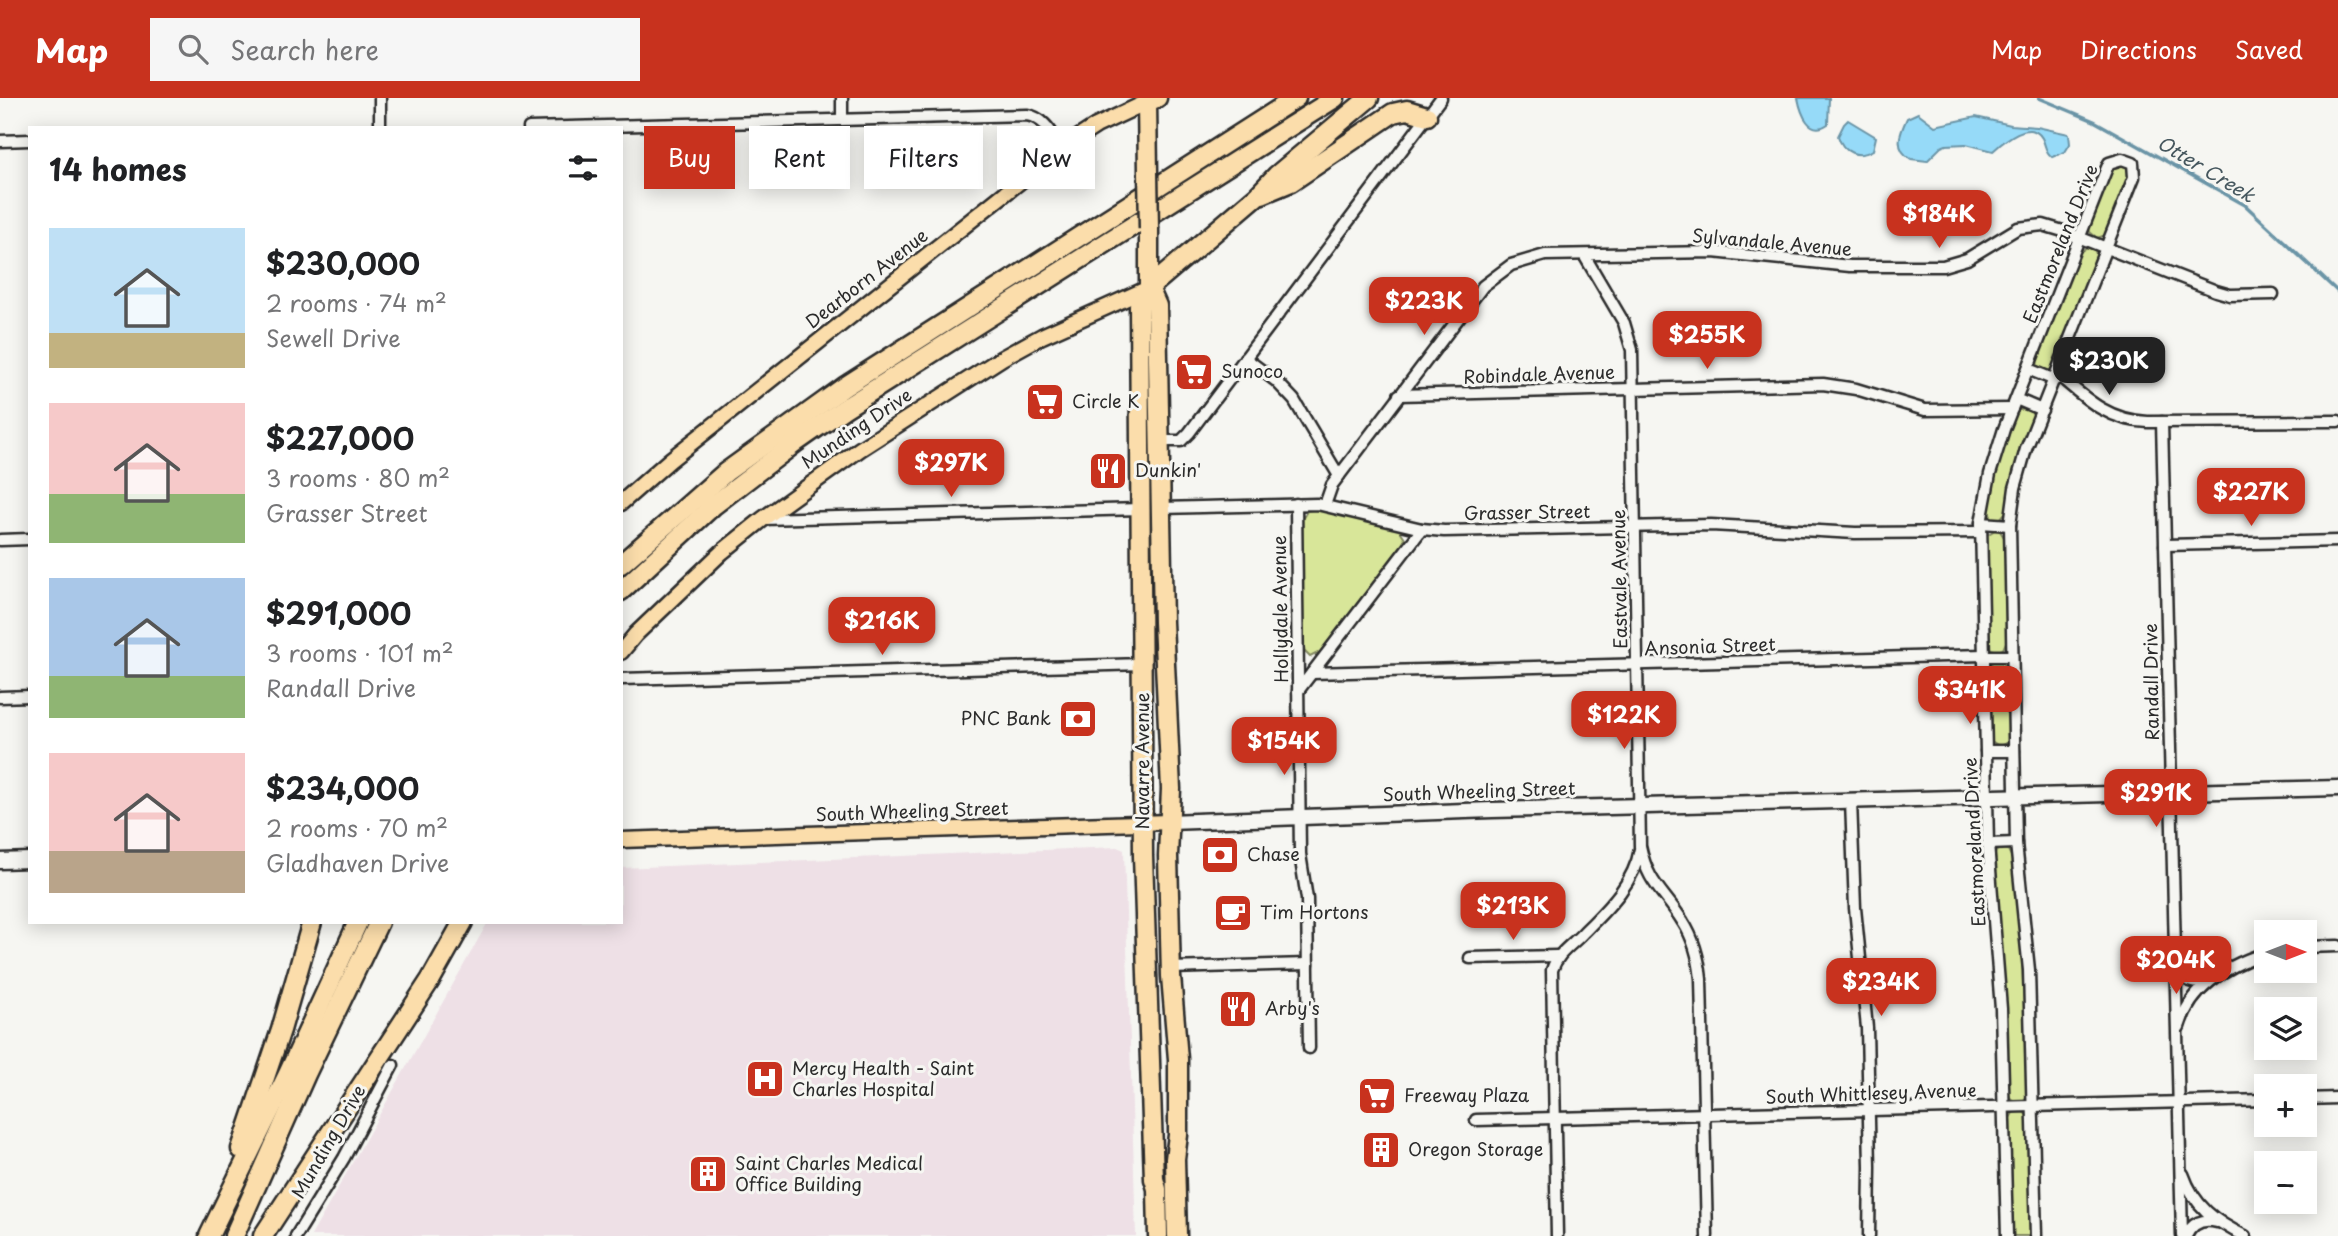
<!DOCTYPE html>
<meta charset="utf-8">
<style>
body{margin:0;font-family:"Playpen Sans",sans-serif;background:#f6f6f6;color:#202124;height:100vh;display:flex;flex-direction:column;font-size:26px;white-space:nowrap}
*{box-sizing:border-box;margin:0}
p{font-size:23px;color:#757577}
.icon{flex:none;width:38px;height:38px;fill:none;stroke:currentColor;stroke-width:2;stroke-linecap:round;stroke-linejoin:round}
.map{position:relative;flex:1;overflow:hidden}
.panel{position:absolute;left:28px;top:28px;width:595px;height:798px;display:flex;flex-direction:column;background:#fff;border-radius:0px;box-shadow:0 4px 18px #0003}
.panel>*{flex:none}
.banner{position:absolute;left:644px;top:28px;width:665px;height:63px;display:flex;gap:14px}
.needle{width:46px;rotate:90deg}
.tools{position:absolute;left:2254px;top:822px;display:grid;gap:14px}
.tools a{display:grid;place-items:center;width:63px;height:63px;border-radius:0px;background:#fff;box-shadow:0 4px 18px #0003;font-size:35px}
.price{position:absolute;translate:-50% -60px;padding:0 16px;border-radius:14px;background:#c8321e;color:#fff;font-size:23px;line-height:46px;filter:drop-shadow(0 2px 4px #0008)}
.price::after{content:'';position:absolute;left:50%;top:42px;width:21px;height:16px;margin-left:-10px;background:inherit;clip-path:polygon(0 0,100% 0,50% 100%)}
.price.active{background:#222;color:#fff}
ul{padding:0;list-style:none}
li{display:flex;align-items:center;gap:21px;height:175px;padding:0 21px}
li span{display:grid;place-items:center;flex:none;width:196px;height:140px;border-radius:0px;color:#555}
li>.icon{margin-inline-start:auto}
span .icon{width:84px;height:84px;fill:#fffc;stroke-width:1}
li b{font-size:30px}
h2{display:flex;justify-content:space-between;align-items:center;height:84px;padding:0 21px;font-size:30px}
.chip{padding:0 24px;border-radius:0px;background:#fff;box-shadow:0 4px 18px #0003;font-size:24px;line-height:63px}
.chip.active{background:#c8321e;color:#fff}
header{display:flex;align-items:center;gap:42px;box-sizing:border-box;height:98px;padding:0 35px;background:#c8321e;color:#fff}
header strong{font-size:33px}
nav{display:flex;gap:38px;margin-inline-start:auto;font-size:24px}
.search{width:490px;height:63px;background:#f6f6f6;display:flex;align-items:center;gap:18px;box-sizing:border-box;padding:0 24px;border-radius:0px;color:#757577;font-size:26px}
.map>svg:first-child{display:block}
</style>
<header>
<strong>Map</strong>
<div class="search"><svg class="icon" aria-label="search" viewBox="0 0 24 24"><circle cx="10" cy="10" r="6"/><path d="M15 15l6 6"/></svg>Search here</div>
<nav><a>Map</a><a>Directions</a><a>Saved</a></nav>
</header>
<div class="map">
<svg width="2338" height="1138" viewBox="0 0 2338 1138">
<rect width="100%" height="100%" fill="#f6f6f2"/>
<filter id="ink" filterUnits="userSpaceOnUse"><feTurbulence type="fractalNoise" baseFrequency=".0143" numOctaves="2"/><feDisplacementMap in="SourceGraphic" scale="14" xChannelSelector="R" yChannelSelector="G"/><feConvolveMatrix kernelMatrix="1 2 1 2 8 2 1 2 1" color-interpolation-filters="sRGB"/></filter>
<g filter="url(#ink)">
<!-- built -->
<path fill="#eee0e6" d="M1117,749L1124,752L1136,1138H311L488,824H621V770Z"/>
<!-- green -->
<g fill="#d8e699" stroke="#828862" stroke-width="2">
<path d="M2127,64L2131,73L2106,137L2097,140L2090,134L2089,131L2113,69L2115,66Z"/>
<path d="M2087,149L2095,152L2097,161L2054,270C2049,274 2043,274 2038,269L2037,261L2080,154Z"/>
<path d="M2028,311L2033,316V323L2015,374L2006,414L2000,421L1992,420L1988,413L1995,377L2016,315L2019,312Z"/>
<path d="M1318,411L1399,431L1405,440L1403,445L1320,554L1310,559L1303,552L1301,423L1307,413Z"/>
<path d="M1995,432L2000,433L2005,441L2007,542L2003,551L1998,553L1991,551L1988,546L1987,437Z"/>
<path d="M1999,562L2008,570L2009,641L2007,645L1999,648L1990,642L1989,570L1992,564Z"/>
<path d="M2002,750L2008,752L2012,760L2022,862L2028,996L2024,1002C2018,1004 2013,1004 2009,998L2007,915L1993,763L1996,753Z"/>
<path d="M2018,1013H2022L2028,1018L2032,1138H2013L2010,1020L2013,1015Z"/>
</g>
<!-- water -->
<g fill="#96daf8" stroke="#6b94a6" stroke-width="2">
<path d="M1798,0H1829L1828,26C1809,39 1801,15 1798,0Z"/>
<path d="M1918,15L1935,28L1976,19L2011,27L2037,29L2069,36L2070,46L2065,54L2052,59C2044,53 2046,47 2042,40C2030,19 2002,45 1993,53L1966,46L1946,47L1941,49L1927,63L1911,61C1893,50 1900,35 1907,20Z"/>
<path d="M1848,22L1876,39L1873,52C1858,61 1843,55 1838,38L1844,26Z"/>
</g>
<g fill="none" stroke-linecap="round" stroke-linejoin="round">
<!-- stream -->
<path stroke="#6b94a6" stroke-width="3.5" d="M2039,0L2094,23L2245,107L2338,194"/>
<defs>
<g id="street">
<path d="M380,0V30"/>
<path d="M842,0V21"/>
<path d="M529,30L1027,17C1045,20 1052,36 1062,50"/>
<path d="M0,43L30,42"/>
<path d="M1584,157L1624,225L1632,252L1640,748C1648,787 1664,793 1683,824C1694,841 1699,861 1701,881L1707,1138"/>
<path d="M1245,260L1276,283L1294,302L1339,378"/>
<path d="M2028,271L2055,282"/>
<path d="M2057,276C2085,300 2108,323 2148,324L2338,323"/>
<path d="M1399,297L1823,286L1856,291L1925,312L2012,311"/>
<path d="M2016,301L2042,312"/>
<path d="M2162,324L2182,1138"/>
<path d="M1159,343H1181L1189,335L1441,0"/>
<path d="M1296,406L1300,756L1307,801L1309,950"/>
<path d="M1325,407L1332,387L1483,188L1511,167L1545,157L1713,154L1850,168H1943L1967,161L2018,130L2043,127L2063,133L2216,193L2230,197L2273,196"/>
<path d="M1162,410L1317,406L1422,431L1444,433L1711,427L1855,435L1981,434"/>
<path d="M763,421L1141,411"/>
<path d="M1981,425L2010,427"/>
<path d="M0,442L30,441"/>
<path d="M2165,447L2338,443"/>
<path d="M1984,558H2011"/>
<path d="M1312,575L1984,557"/>
<path d="M621,581L1143,566"/>
<path d="M1298,593L1422,431"/>
<path d="M0,599L30,598"/>
<path d="M1986,653H2014"/>
<path d="M1851,703L1855,810L1867,930L1870,1069L1869,1138"/>
<path d="M1988,746L2016,745"/>
<path d="M2305,849L2338,848"/>
<path d="M1470,860L1557,858"/>
<path d="M2176,868C2182,883 2194,887 2209,884"/>
<path d="M1171,870L1308,866"/>
<path d="M2179,929C2191,888 2228,867 2266,855"/>
<path d="M2305,1001L2338,1000"/>
<path d="M1476,1022L2266,1002"/>
<path d="M2183,1076C2194,1108 2215,1124 2245,1138"/>
<path d="M296,1138L344,1060L393,967"/>
<path d="M1557,1138L1552,872C1558,854 1571,848 1583,835C1607,811 1634,786 1640,751"/>
<path d="M2007,1138L2001,911L1988,746L1981,425L1990,376L2004,331L2106,72L2109,65L2122,61L2133,65L2134,79L2026,351L2015,390L2010,427L2016,745L2029,872L2036,1138"/>
<path d="M2186,1138C2192,1125 2203,1120 2217,1124"/>
</g>
<g id="secondary">
<path d="M1169,724L1492,712L2338,690"/>
<path d="M0,763L30,762"/>
</g>
<g id="primary">
<path d="M621,405L670,362L1062,50L1096,28L1147,4V0"/>
<path d="M621,554L636,536L722,454L763,421L860,351L1002,260L1042,238L1149,190"/>
<path d="M621,742L1169,724"/>
</g>
<g id="highway">
<path d="M1148,75L1147,4L1157,0"/>
<path d="M1262,96L1291,84L1393,15L1407,12L1427,18"/>
<path d="M1149,131V190L1157,208L1163,524L1171,691L1168,758L1171,878L1178,961V1037L1175,1061L1177,1138"/>
<path d="M621,466L726,374L844,289L1296,0"/>
<path d="M621,493L714,407L795,345L845,310L1335,0"/>
<path d="M241,1051L281,932L312,824"/>
<path d="M209,1138L288,976L358,824"/>
<path d="M234,1138L306,976L379,824"/>
<path d="M263,1138L431,881L463,824"/>
<path d="M1158,1138L1157,1091L1154,1081L1143,758L1139,208L1149,190L1258,97L1277,77L1369,0"/>
</g>
</defs>
<!-- street casing -->
<use href="#street" stroke="#2b2b2b" stroke-width="15"/>
<!-- secondary casing -->
<use href="#secondary" stroke="#2b2b2b" stroke-width="19"/>
<!-- primary casing -->
<use href="#primary" stroke="#2b2b2b" stroke-width="19"/>
<!-- highway casing -->
<use href="#highway" stroke="#2b2b2b" stroke-width="23"/>
<!-- street -->
<use href="#street" stroke="#f6f6f2" stroke-width="10"/>
<!-- secondary -->
<use href="#secondary" stroke="#f6f6f2" stroke-width="14"/>
<!-- primary -->
<use href="#primary" stroke="#fbddab" stroke-width="14"/>
<!-- highway -->
<use href="#highway" stroke="#fbddab" stroke-width="18"/>
<defs>
<path id="highway-bridge" d="M1148,75L1149,131"/>
</defs>
<!-- highway-bridge casing -->
<use href="#highway-bridge" stroke="#2b2b2b" stroke-width="23" stroke-linecap="butt"/>
<!-- highway-bridge -->
<use href="#highway-bridge" stroke="#fbddab" stroke-width="18"/>
</g>
</g>
<!-- icons -->
<defs>
<symbol id="supermarket-square" viewBox="-11 -11 22 22"><rect x="-9" y="-9" width="18" height="18" rx="4" fill="#c8321e" stroke="#f6f6f2"/><path d="M-6-5.5h2.5l.6 2H6L4.5 2H-2.5L-4.4-4H-6ZM-1.5 3.2a1.3 1.3 0 1 0 .1 0ZM3 3.2a1.3 1.3 0 1 0 .1 0Z" fill="#fff"/></symbol>
<symbol id="restaurant-square" viewBox="-11 -11 22 22"><rect x="-9" y="-9" width="18" height="18" rx="4" fill="#c8321e" stroke="#f6f6f2"/><path d="M-5-6h1v4h1v-4h1v4h1v-4h1v5L-1.5 .5V6h-2V.5L-5-1ZM5-6V6H3V1.5H1.5Q1.5-4 5-6Z" fill="#fff"/></symbol>
<symbol id="bank-square" viewBox="-11 -11 22 22"><rect x="-9" y="-9" width="18" height="18" rx="4" fill="#c8321e" stroke="#f6f6f2"/><path d="M-6-4H6V4H-6ZM0-2.3a2.3 2.3 0 1 0 0 4.6a2.3 2.3 0 1 0 0-4.6Z" fill="#fff"/></symbol>
<symbol id="cafe-square" viewBox="-11 -11 22 22"><rect x="-9" y="-9" width="18" height="18" rx="4" fill="#c8321e" stroke="#f6f6f2"/><path d="M-5.5-4.5H6V0H3Q3 3.5 0 3.5H-2.5Q-5.5 3.5-5.5 0ZM3-3.2v2h1.7v-2ZM-6 4.5H4V6H-6Z" fill="#fff"/></symbol>
<symbol id="hospital-square" viewBox="-11 -11 22 22"><rect x="-9" y="-9" width="18" height="18" rx="4" fill="#c8321e" stroke="#f6f6f2"/><path d="M-5-5h3v3.5h4V-5h3V5h-3V1.5h-4V5h-3Z" fill="#fff"/></symbol>
<symbol id="building-square" viewBox="-11 -11 22 22"><rect x="-9" y="-9" width="18" height="18" rx="4" fill="#c8321e" stroke="#f6f6f2"/><path d="M-4-6H4V6H1V3H-1V6H-4ZM-2.5-4.3h1.7v1.8h-1.7ZM.8-4.3h1.7v1.8H.8ZM-2.5-1h1.7V.8h-1.7ZM.8-1h1.7V.8H.8Z" fill="#fff"/></symbol>
</defs>
<g fill-rule="evenodd">
<use href="#supermarket-square" x="1172" y="252" width="44" height="44"/>
<use href="#supermarket-square" x="1023" y="282" width="44" height="44"/>
<use href="#restaurant-square" x="1086" y="351" width="44" height="44"/>
<use href="#bank-square" x="1056" y="599" width="44" height="44"/>
<use href="#bank-square" x="1198" y="735" width="44" height="44"/>
<use href="#cafe-square" x="1211" y="793" width="44" height="44"/>
<use href="#restaurant-square" x="1216" y="889" width="44" height="44"/>
<use href="#hospital-square" x="743" y="959" width="44" height="44"/>
<use href="#supermarket-square" x="1355" y="976" width="44" height="44"/>
<use href="#building-square" x="1359" y="1030" width="44" height="44"/>
<use href="#building-square" x="686" y="1054" width="44" height="44"/>
</g>
<g text-anchor="middle" stroke-width="6" stroke-linejoin="round" paint-order="stroke">
<!-- street labels -->
<g font-size="18" fill="#2b2b2b" stroke="#f6f6f2">
<text transform="translate(1772 145) rotate(5)" y="6">Sylvandale Avenue</text>
<text transform="translate(2061 146) rotate(-68)" y="6">Eastmoreland Drive</text>
<text transform="translate(867 181) rotate(-38)" y="6">Dearborn Avenue</text>
<text transform="translate(1539 277) rotate(-2)" y="6">Robindale Avenue</text>
<text transform="translate(857 331) rotate(-34)" y="6">Munding Drive</text>
<text transform="translate(1527 415) rotate(-1)" y="6">Grasser Street</text>
<text transform="translate(1620 481) rotate(-91)" y="6">Eastvale Avenue</text>
<text transform="translate(1281 511) rotate(-91)" y="6">Hollydale Avenue</text>
<text transform="translate(1710 549) rotate(-2)" y="6">Ansonia Street</text>
<text transform="translate(2152 584) rotate(-91)" y="6">Randall Drive</text>
<text transform="translate(1143 663) rotate(-90)" y="6">Navarre Avenue</text>
<text transform="translate(1479 694) rotate(-2)" y="6">South Wheeling Street</text>
<text transform="translate(912 714) rotate(-2)" y="6">South Wheeling Street</text>
<text transform="translate(1975 744) rotate(-93)" y="6">Eastmoreland Drive</text>
<text transform="translate(1871 996) rotate(-2)" y="6">South Whittlesey Avenue</text>
<text transform="translate(329 1044) rotate(-60)" y="6">Munding Drive</text>
</g>
<!-- poi labels -->
<g font-size="18" fill="#2b2b2b" stroke="#f6f6f2" text-anchor="start">
<text x="1221" y="280">Sunoco</text>
<text x="1072" y="310">Circle K</text>
<text x="1135" y="379">Dunkin'</text>
<text x="1051" y="627" text-anchor="end">PNC Bank</text>
<text x="1247" y="763">Chase</text>
<text x="1260" y="821">Tim Hortons</text>
<text x="1265" y="917">Arby's</text>
<text x="792" y="977">Mercy Health - Saint<tspan x="792" dy="21">Charles Hospital</tspan></text>
<text x="1404" y="1004">Freeway Plaza</text>
<text x="1408" y="1058">Oregon Storage</text>
<text x="735" y="1072">Saint Charles Medical<tspan x="735" dy="21">Office Building</tspan></text>
</g>
<!-- water labels -->
<g font-size="19" font-style="italic" fill="#46575e" stroke="#f6f6f2">
<text transform="translate(2206 71) rotate(31)" y="7">Otter Creek</text>
</g>
</g>
</svg>
<div class="tools">
<a><svg class="needle" viewBox="-14 -14 28 28"><path d="M0-13l5 13h-10z" fill="#e53935"/><path d="M0 13l5-13h-10z" fill="#757577"/></svg></a>
<a><svg class="icon" aria-label="layers" viewBox="0 0 24 24"><path d="M12 4l9 5-9 5-9-5zM3 14l9 5 9-5"/></svg></a>
<a>+</a>
<a>−</a>
</div>
<b class="price" style="left:1939px;top:152px">$184K</b>
<b class="price" style="left:1424px;top:239px">$223K</b>
<b class="price" style="left:1707px;top:273px">$255K</b>
<b class="price active" style="left:2109px;top:299px">$230K</b>
<b class="price" style="left:951px;top:401px">$297K</b>
<b class="price" style="left:2251px;top:430px">$227K</b>
<b class="price" style="left:882px;top:559px">$216K</b>
<b class="price" style="left:1970px;top:628px">$341K</b>
<b class="price" style="left:1624px;top:653px">$122K</b>
<b class="price" style="left:1284px;top:679px">$154K</b>
<b class="price" style="left:2156px;top:731px">$291K</b>
<b class="price" style="left:1513px;top:844px">$213K</b>
<b class="price" style="left:2176px;top:898px">$204K</b>
<b class="price" style="left:1881px;top:920px">$234K</b>
<div class="banner">
<a class="chip active">Buy</a>
<a class="chip">Rent</a>
<a class="chip">Filters</a>
<a class="chip">New</a>
</div>
<section class="panel">
<h2>14 homes<svg class="icon" aria-label="filters" viewBox="0 0 24 24"><path d="M4 7h16M4 17h16"/><circle cx="9" cy="7" r="2"/><circle cx="15" cy="17" r="2"/></svg></h2>
<ul>
<li><span style="background:linear-gradient(#bfe0f5 75%,#c2b280 0)"><svg class="icon" aria-label="home" viewBox="0 0 24 24"><path d="M3 11l9-7 9 7M6 9v11h12V9"/></svg></span><div><b>$230,000</b><p>2 rooms · 74 m²</p><p>Sewell Drive</p></div></li>
<li><span style="background:linear-gradient(#f6c9c9 65%,#8fb573 0)"><svg class="icon" aria-label="home" viewBox="0 0 24 24"><path d="M3 11l9-7 9 7M6 9v11h12V9"/></svg></span><div><b>$227,000</b><p>3 rooms · 80 m²</p><p>Grasser Street</p></div></li>
<li><span style="background:linear-gradient(#a9c7e8 70%,#8fb573 0)"><svg class="icon" aria-label="home" viewBox="0 0 24 24"><path d="M3 11l9-7 9 7M6 9v11h12V9"/></svg></span><div><b>$291,000</b><p>3 rooms · 101 m²</p><p>Randall Drive</p></div></li>
<li><span style="background:linear-gradient(#f6c9c9 70%,#b9a48a 0)"><svg class="icon" aria-label="home" viewBox="0 0 24 24"><path d="M3 11l9-7 9 7M6 9v11h12V9"/></svg></span><div><b>$234,000</b><p>2 rooms · 70 m²</p><p>Gladhaven Drive</p></div></li>
</ul>
</section>
</div>
